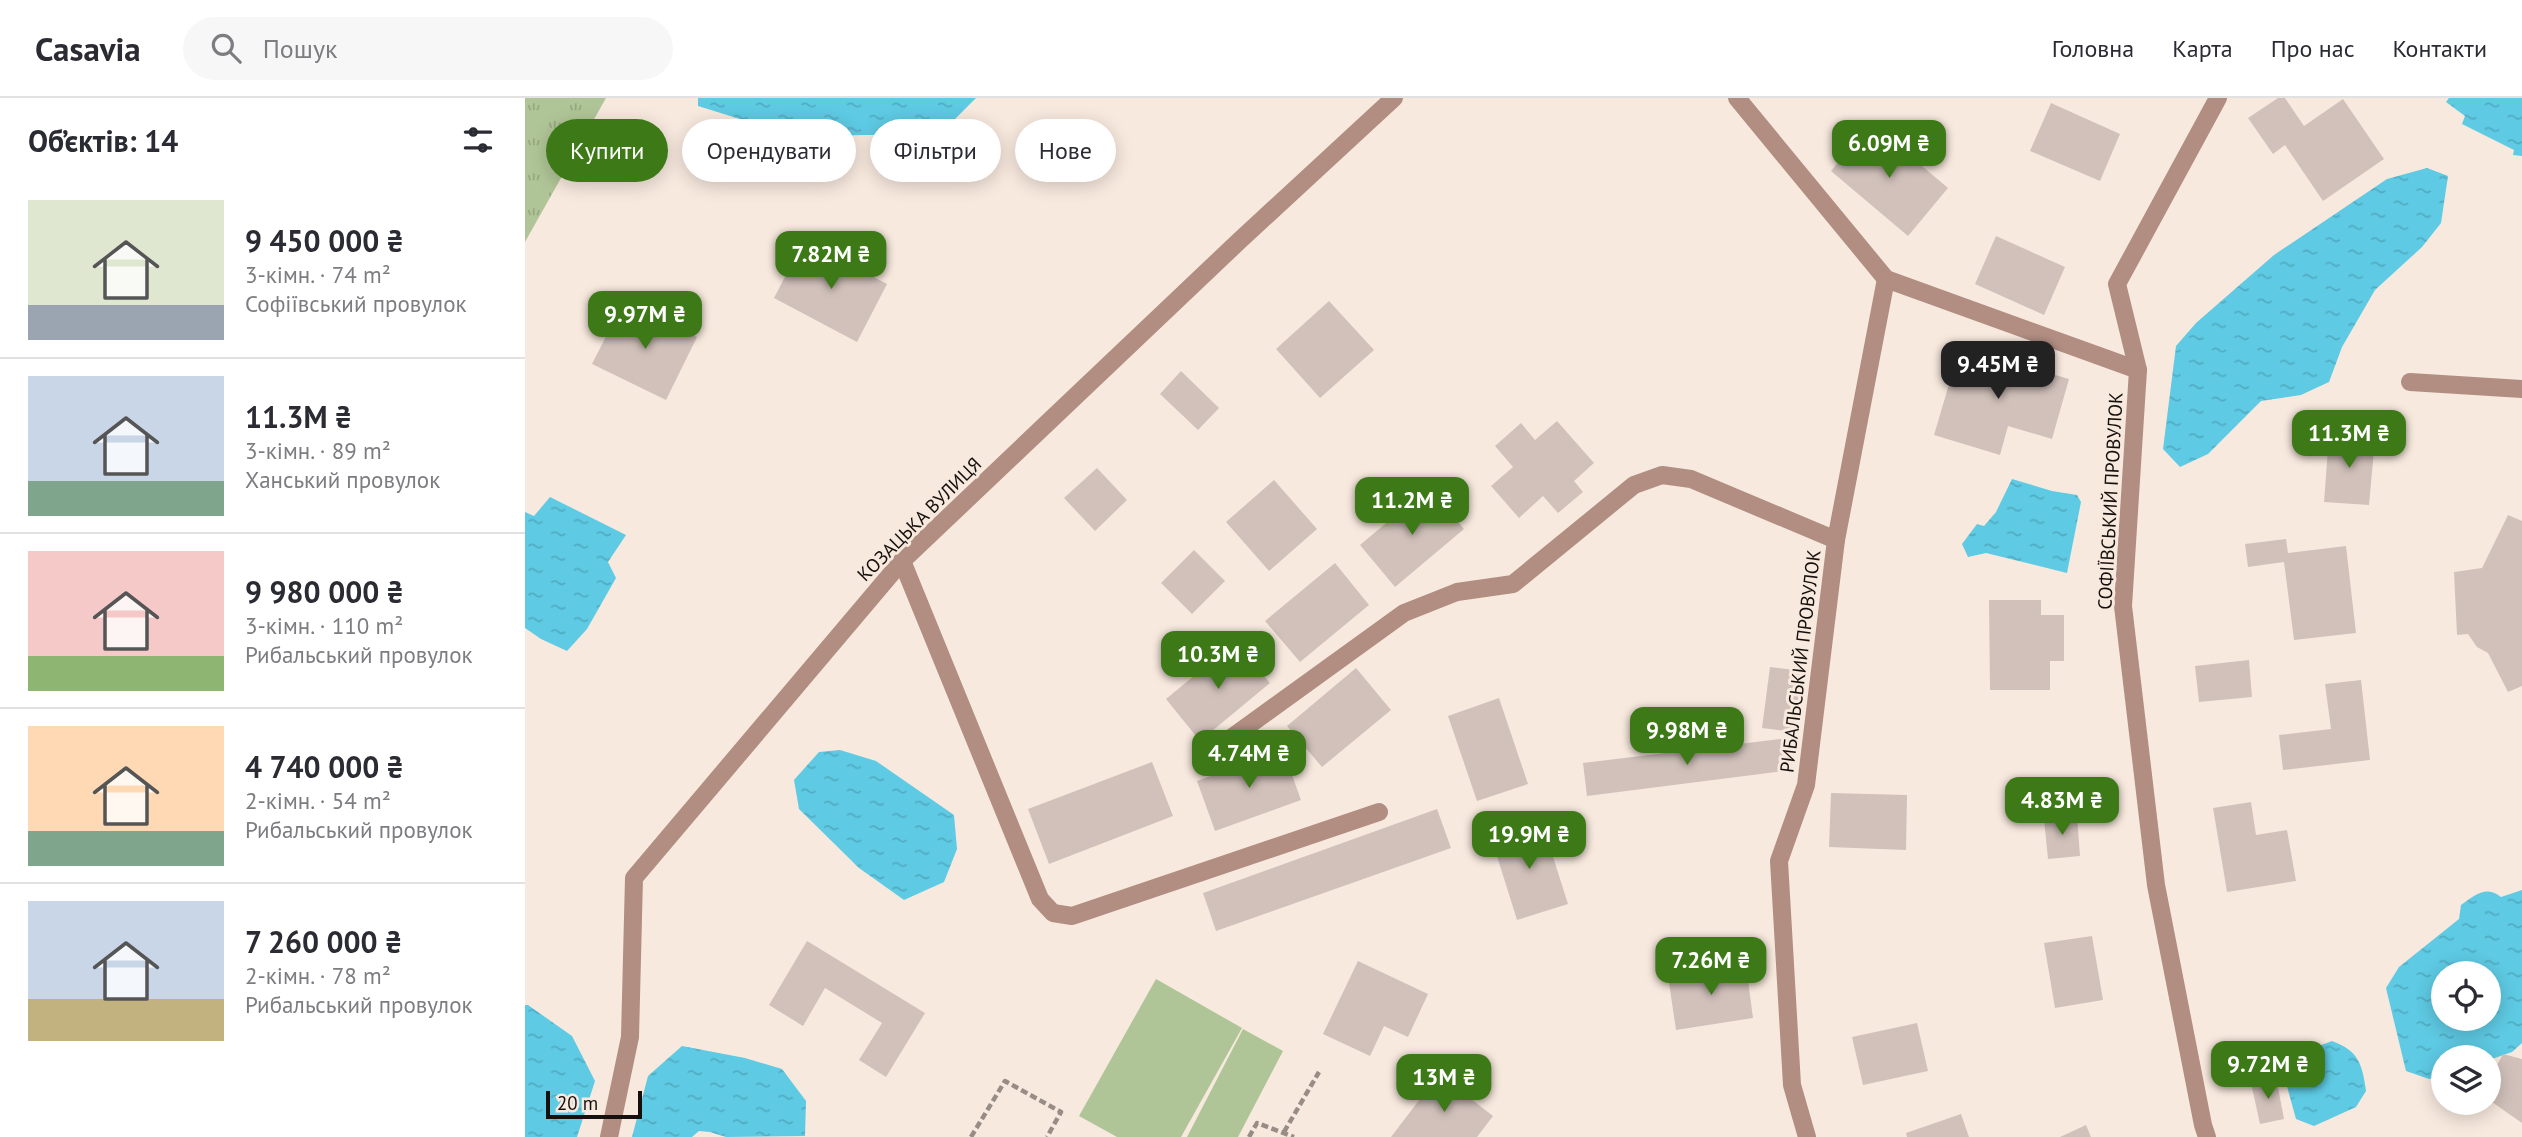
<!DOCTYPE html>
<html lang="uk">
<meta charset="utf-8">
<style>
body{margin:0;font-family:"PT Sans",sans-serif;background:#f7f7f7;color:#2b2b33;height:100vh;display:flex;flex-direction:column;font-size:26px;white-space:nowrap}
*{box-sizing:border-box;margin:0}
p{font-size:23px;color:#7c7c81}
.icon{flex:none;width:38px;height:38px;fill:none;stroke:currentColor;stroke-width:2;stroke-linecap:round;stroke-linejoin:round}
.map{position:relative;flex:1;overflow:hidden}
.sheet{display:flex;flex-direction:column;background:#fff;width:525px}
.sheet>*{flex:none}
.hud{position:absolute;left:21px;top:21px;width:665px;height:63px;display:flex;gap:14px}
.tools{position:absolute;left:1906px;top:863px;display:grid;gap:14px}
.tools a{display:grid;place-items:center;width:70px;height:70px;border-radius:50%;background:#fff;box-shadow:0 4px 18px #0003;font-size:35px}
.scale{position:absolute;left:21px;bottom:18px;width:96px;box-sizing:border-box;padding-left:7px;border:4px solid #15100d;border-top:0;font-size:19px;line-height:24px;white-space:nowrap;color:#15100d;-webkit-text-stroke:5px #f8e9de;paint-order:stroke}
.price{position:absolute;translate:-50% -60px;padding:0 16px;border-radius:14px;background:#3d7a17;color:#fff;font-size:23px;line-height:46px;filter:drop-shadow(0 2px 4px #0008)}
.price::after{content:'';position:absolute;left:50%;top:42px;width:21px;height:16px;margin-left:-10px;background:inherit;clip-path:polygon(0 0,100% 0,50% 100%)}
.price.selected{background:#222;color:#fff}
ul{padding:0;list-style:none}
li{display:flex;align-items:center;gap:21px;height:175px;padding:0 28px}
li+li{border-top:2px solid #e1e1e2}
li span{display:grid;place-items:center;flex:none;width:196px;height:140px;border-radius:0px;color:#555}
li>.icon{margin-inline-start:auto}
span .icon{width:84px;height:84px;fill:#fffc;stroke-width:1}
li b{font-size:30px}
h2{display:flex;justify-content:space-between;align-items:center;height:84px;padding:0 28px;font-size:30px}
.pill{padding:0 24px;border-radius:32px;background:#fff;box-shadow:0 4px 18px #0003;font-size:24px;line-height:63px}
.pill.selected{background:#3d7a17;color:#fff}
header{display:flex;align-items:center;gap:42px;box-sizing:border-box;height:98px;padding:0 35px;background:#fff;border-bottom:2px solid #e1e1e2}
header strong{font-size:33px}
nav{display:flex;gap:38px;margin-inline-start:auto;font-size:24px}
.search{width:490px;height:63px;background:#f7f7f7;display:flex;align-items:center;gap:18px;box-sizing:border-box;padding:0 24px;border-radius:38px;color:#7c7c81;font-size:26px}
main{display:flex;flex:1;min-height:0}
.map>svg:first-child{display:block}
</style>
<header>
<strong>Casavia</strong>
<div class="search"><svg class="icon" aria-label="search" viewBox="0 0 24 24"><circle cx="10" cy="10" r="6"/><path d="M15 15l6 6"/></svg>Пошук</div>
<nav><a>Головна</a><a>Карта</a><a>Про нас</a><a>Контакти</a></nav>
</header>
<main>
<section class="sheet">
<h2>Об’єктів: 14<svg class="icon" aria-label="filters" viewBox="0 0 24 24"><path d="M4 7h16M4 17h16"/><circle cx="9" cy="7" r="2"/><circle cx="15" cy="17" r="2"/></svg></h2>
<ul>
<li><span style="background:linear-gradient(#dfe7d0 75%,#9aa5b1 0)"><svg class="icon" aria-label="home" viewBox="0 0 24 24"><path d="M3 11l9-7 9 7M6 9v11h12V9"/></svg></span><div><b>9 450 000 ₴</b><p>3-кімн. · 74 m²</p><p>Софіївський провулок</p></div></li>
<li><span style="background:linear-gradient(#c9d6e8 75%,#7fa58c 0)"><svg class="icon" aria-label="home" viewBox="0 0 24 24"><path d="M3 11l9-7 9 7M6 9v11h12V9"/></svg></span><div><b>11.3M ₴</b><p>3-кімн. · 89 m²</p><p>Ханський провулок</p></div></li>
<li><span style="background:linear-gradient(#f6c9c9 75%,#8fb573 0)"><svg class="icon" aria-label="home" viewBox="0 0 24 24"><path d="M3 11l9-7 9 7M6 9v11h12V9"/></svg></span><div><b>9 980 000 ₴</b><p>3-кімн. · 110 m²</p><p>Рибальський провулок</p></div></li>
<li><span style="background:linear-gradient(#ffd9b3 75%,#7fa58c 0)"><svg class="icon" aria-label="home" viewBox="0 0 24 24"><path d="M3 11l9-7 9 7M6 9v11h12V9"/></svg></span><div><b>4 740 000 ₴</b><p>2-кімн. · 54 m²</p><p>Рибальський провулок</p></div></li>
<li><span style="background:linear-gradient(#c9d6e8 70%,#c2b280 0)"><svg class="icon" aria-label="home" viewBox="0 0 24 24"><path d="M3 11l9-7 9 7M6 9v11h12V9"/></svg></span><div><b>7 260 000 ₴</b><p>2-кімн. · 78 m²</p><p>Рибальський провулок</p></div></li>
</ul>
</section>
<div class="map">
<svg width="1997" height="1039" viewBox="0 0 1997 1039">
<defs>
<pattern id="park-tufts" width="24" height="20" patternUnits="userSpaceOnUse" patternTransform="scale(1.75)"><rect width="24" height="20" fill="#b0c597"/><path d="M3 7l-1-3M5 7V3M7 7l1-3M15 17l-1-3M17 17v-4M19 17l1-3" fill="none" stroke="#96a881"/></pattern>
<pattern id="water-ripples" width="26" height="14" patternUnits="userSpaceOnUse" patternTransform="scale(1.75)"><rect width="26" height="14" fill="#5ecae3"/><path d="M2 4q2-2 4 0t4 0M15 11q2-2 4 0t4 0" fill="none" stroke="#51acc2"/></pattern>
</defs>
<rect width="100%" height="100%" fill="#f8e9de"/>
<!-- grass -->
<g fill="#b0c597">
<path d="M631,881L717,930L656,1039H592L554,1018Z"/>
<path d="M718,931L758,953L713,1039H662Z"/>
</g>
<!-- park -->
<path fill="url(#park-tufts)" d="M0,0H81L0,144Z"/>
<!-- water -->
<g fill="url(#water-ripples)" fill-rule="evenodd">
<path d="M173,0H451L415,36L270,38L173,8Z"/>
<path d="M1924,0H1997V58L1988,57L1989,52L1937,26L1940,18L1921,4Z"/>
<path d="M1902,70L1923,78L1916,125L1897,149L1850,192L1817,249L1804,284L1776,297L1736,303L1683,356L1655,369L1638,351L1651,248L1671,225L1749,157L1862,81Z"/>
<path d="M1487,381L1527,393L1552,397L1556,404L1542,475L1461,455L1443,459L1437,446L1452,426L1459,428L1471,414Z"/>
<path d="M25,399L101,437L83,464L91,480L62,531L42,553L16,541L0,530V414L9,418Z"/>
<path d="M315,652L351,663L429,717L432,751L419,784L379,802L334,770L274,711L269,682L294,654Z"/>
<path d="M1997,792V945L1987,954L1964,962V959H1918V978L1904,981L1881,973L1861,890L1874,869L1934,821L1936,807C1950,797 1961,787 1976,799ZM1918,875H1964V920H1918Z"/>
<path d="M0,907H3L47,938L70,983L52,1039H0Z"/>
<path d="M1807,943C1834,953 1837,966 1841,993L1831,1009L1789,1028L1771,1021L1760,981L1778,954Z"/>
<path d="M157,948L220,960L257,971L281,1003L280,1038L201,1039L185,1034L174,1033L167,1039H107L123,978Z"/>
</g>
<!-- building -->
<g fill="#d2c1bb">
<path d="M1753,0H1760L1779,28L1818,1L1859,61L1798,103L1760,47L1748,56L1723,20Z"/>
<path d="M1526,5L1595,36L1575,83L1505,53Z"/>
<path d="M1346,25L1423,90L1383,138L1306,73Z"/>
<path d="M1471,138L1540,169L1519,217L1450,186Z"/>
<path d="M279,142L362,186L332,244L249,200Z"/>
<path d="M99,203L172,239L141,302L67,266Z"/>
<path d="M804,203L849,252L795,300L751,251Z"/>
<path d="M1435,249L1544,281L1527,341L1483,328L1475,357L1409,337Z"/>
<path d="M656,273L694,310L673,332L635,296Z"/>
<path d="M1032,323L1069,365L1049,383L1058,394L1033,415L1018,398L994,420L966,388L988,369L970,348L996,325L1010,342Z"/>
<path d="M1804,337L1850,341L1844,407L1799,404Z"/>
<path d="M572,370L602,402L570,433L539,400Z"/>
<path d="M749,382L792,431L744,473L701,424Z"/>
<path d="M904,389L939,431L870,489L835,447Z"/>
<path d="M1983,417L1997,423V588L1983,594L1963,555L1952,549L1943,536L1932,537L1929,474L1957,470Z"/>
<path d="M1761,441L1763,455L1821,448L1831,535L1769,542L1759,464L1723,469L1720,446Z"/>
<path d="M669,452L700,483L667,516L636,485Z"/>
<path d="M810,465L844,507L775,564L740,523Z"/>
<path d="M1464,502H1516V517H1539V563H1525V592H1465Z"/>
<path d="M710,544L745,585L675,643L641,601Z"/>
<path d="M1724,562L1727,599L1674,604L1670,568Z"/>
<path d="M1245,569L1278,573L1270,634L1237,630Z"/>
<path d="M831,570L866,612L797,669L762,628Z"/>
<path d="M1836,582L1845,662L1758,672L1754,637L1806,631L1800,586Z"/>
<path d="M974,600L1003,686L952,703L923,618Z"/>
<path d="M1263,640L1267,672L1062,698L1058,665Z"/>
<path d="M758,652L776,702L690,733L672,683Z"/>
<path d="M627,664L648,718L524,766L503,711Z"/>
<path d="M1306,695L1382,697L1381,752L1304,749Z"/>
<path d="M1726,704L1731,737L1762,732L1771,783L1702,794L1688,710Z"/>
<path d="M912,711L926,750L691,833L678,795Z"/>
<path d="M1552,718L1555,758L1523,761L1519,721Z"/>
<path d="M1017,724L1043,806L992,822L966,739Z"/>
<path d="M1567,838L1578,902L1530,910L1519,845Z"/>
<path d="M282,843L400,915L361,979L334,962L357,925L300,890L278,928L244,907Z"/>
<path d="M833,863L903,896L883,939L859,928L845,958L798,936Z"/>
<path d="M1221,867L1228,920L1151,932L1143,878Z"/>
<path d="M1392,925L1403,973L1338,987L1327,939Z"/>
<path d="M1978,956L1997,961V1025L1964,1002V982Z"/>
<path d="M914,976L968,1018L952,1039H866Z"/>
<path d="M1751,979L1759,1021L1735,1026L1726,985Z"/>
<path d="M1436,1016L1444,1039H1382L1381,1035Z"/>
<path d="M1561,1027L1566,1039H1535Z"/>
</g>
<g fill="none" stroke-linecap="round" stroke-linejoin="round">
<!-- path -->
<g stroke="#988d86" stroke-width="4.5" stroke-dasharray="7 3.5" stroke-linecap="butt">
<path d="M759,1034L794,974"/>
<path d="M446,1039L480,983L536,1014L522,1039"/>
<path d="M724,1039L732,1025L769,1039"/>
</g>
<!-- lane -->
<path stroke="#b18d82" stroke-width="18" d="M377,463L515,801L528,815L547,818L854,714"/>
<!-- street -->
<g stroke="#b18d82" stroke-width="18">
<path d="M1212,0L1361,181L1613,272"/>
<path d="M1885,284L1997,291"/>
<path d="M1311,442L1361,181"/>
<path d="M677,661L879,515L932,494L988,486L1109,387L1137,377L1166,381L1311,442L1281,687L1254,763L1267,987L1282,1039"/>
<path d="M84,1039L105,939L109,780L377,463L713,144L869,0"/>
<path d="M1682,1039L1678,1027L1631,787L1598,508L1613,272L1592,186L1693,0"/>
</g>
</g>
<g text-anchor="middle" stroke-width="6" stroke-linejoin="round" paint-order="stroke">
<!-- street labels -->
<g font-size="19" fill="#15100d" stroke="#f8e9de">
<text transform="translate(1585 403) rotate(-87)" y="7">СОФІЇВСЬКИЙ ПРОВУЛОК</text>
<text transform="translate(394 421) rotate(-45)" y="7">КОЗАЦЬКА ВУЛИЦЯ</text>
<text transform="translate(1275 563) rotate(-83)" y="7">РИБАЛЬСЬКИЙ ПРОВУЛОК</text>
</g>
</g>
</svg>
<div class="tools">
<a><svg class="icon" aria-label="locate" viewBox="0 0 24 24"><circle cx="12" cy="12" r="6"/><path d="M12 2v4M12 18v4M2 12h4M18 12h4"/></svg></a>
<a><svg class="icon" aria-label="layers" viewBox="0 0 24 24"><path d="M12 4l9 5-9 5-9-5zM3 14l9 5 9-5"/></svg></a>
</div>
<div class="scale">20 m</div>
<b class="price" style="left:1364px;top:82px">6.09M ₴</b>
<b class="price" style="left:306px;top:193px">7.82M ₴</b>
<b class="price" style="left:120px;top:253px">9.97M ₴</b>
<b class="price selected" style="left:1473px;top:303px">9.45M ₴</b>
<b class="price" style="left:1824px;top:372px">11.3M ₴</b>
<b class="price" style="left:887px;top:439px">11.2M ₴</b>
<b class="price" style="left:693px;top:593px">10.3M ₴</b>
<b class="price" style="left:1162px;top:669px">9.98M ₴</b>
<b class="price" style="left:724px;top:692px">4.74M ₴</b>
<b class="price" style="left:1537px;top:739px">4.83M ₴</b>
<b class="price" style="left:1004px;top:773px">19.9M ₴</b>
<b class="price" style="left:1186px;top:899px">7.26M ₴</b>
<b class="price" style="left:1743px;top:1003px">9.72M ₴</b>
<b class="price" style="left:919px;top:1016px">13M ₴</b>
<div class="hud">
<a class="pill selected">Купити</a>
<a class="pill">Орендувати</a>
<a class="pill">Фільтри</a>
<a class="pill">Нове</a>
</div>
</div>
</main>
